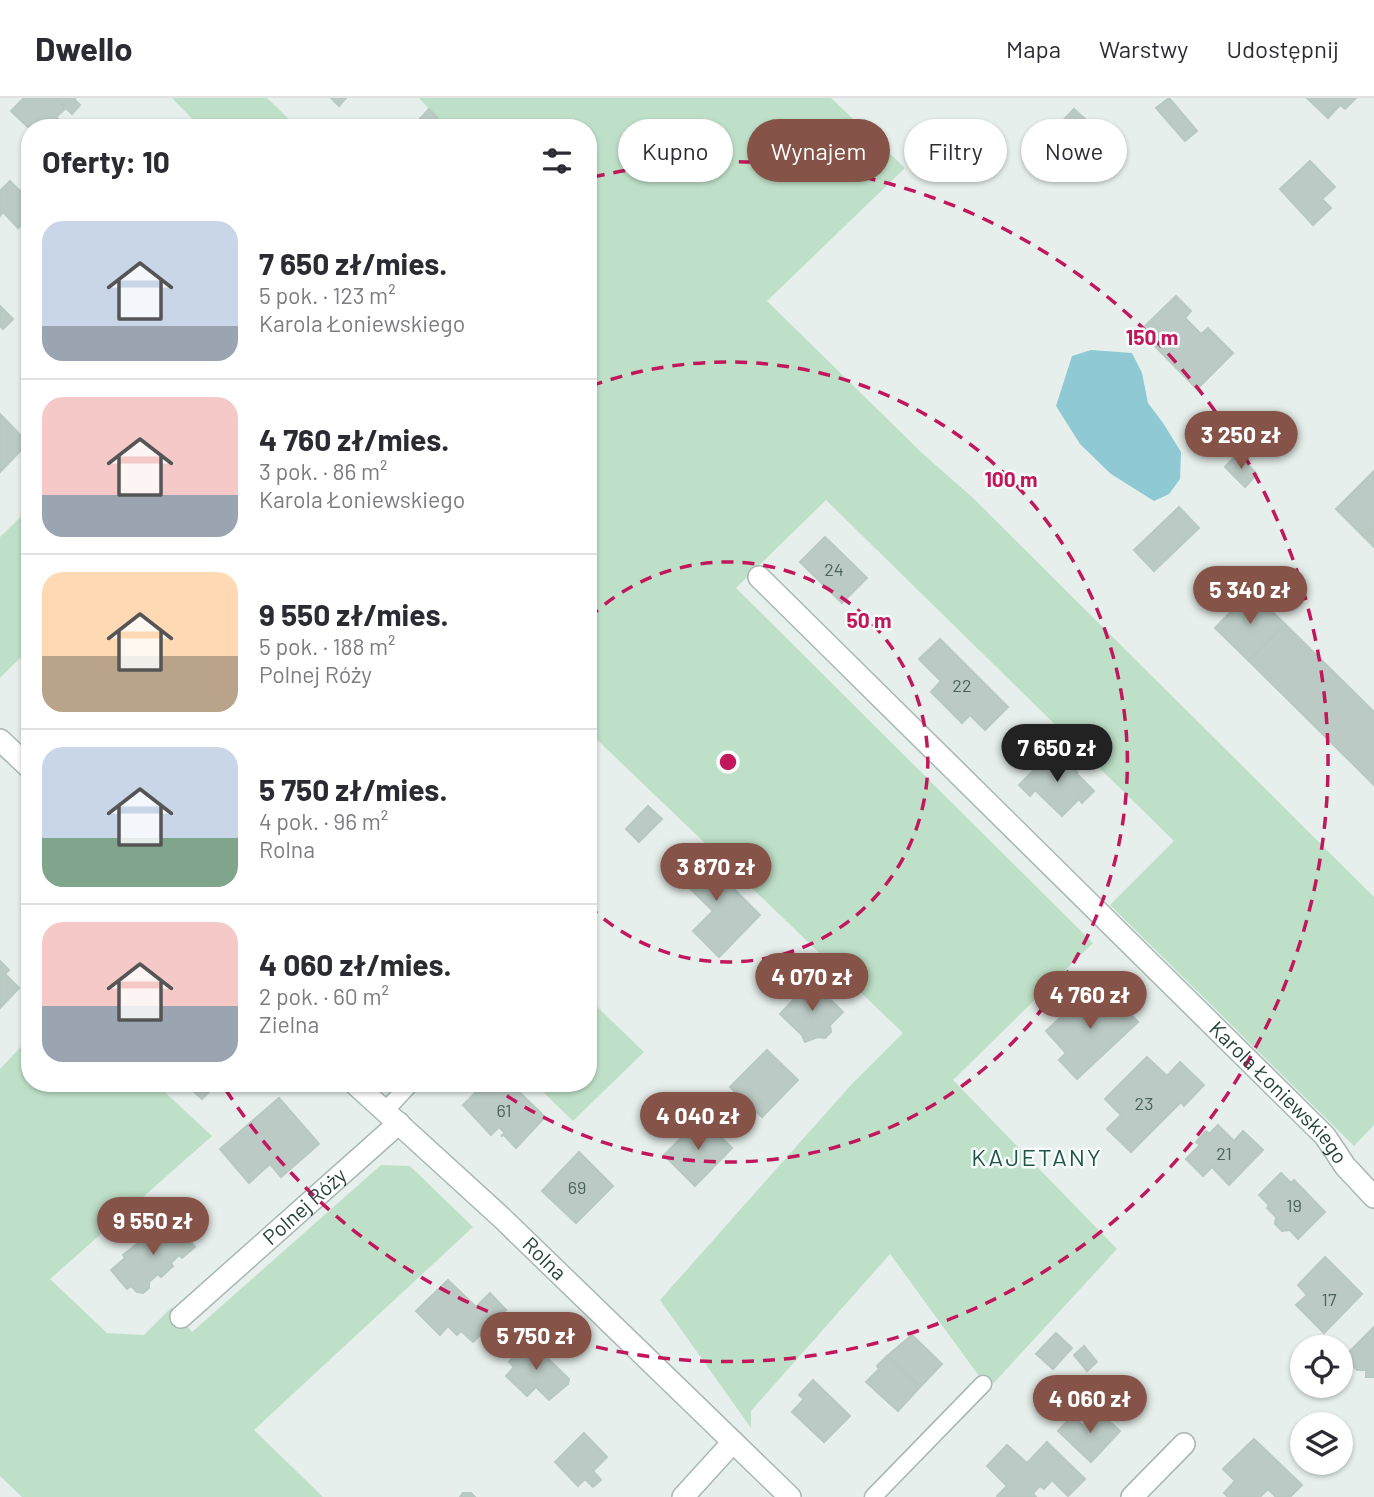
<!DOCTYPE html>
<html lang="pl">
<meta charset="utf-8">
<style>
body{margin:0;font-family:Barlow,sans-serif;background:#f2f2f3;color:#2b2b33;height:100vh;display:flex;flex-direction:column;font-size:26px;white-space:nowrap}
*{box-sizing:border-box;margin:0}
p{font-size:23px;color:#7c7c81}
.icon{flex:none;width:38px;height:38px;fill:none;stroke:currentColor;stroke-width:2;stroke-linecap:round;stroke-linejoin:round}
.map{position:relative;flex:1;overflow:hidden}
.details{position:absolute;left:21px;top:21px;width:576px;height:973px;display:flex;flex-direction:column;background:#fff;border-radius:28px;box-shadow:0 2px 5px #0004}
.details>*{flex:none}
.hud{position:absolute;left:618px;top:21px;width:651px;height:63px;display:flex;gap:14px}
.tools{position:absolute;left:1290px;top:1237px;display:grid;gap:14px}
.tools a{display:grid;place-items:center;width:63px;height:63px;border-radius:50%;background:#fff;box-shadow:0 2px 5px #0004;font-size:35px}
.price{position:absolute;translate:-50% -60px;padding:0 16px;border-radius:24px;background:#855347;color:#fff;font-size:23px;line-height:46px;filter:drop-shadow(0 2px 4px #0008)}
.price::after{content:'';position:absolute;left:50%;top:42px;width:21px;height:16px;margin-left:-10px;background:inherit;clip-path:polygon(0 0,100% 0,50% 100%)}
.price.current{background:#222;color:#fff}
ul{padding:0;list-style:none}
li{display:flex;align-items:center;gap:21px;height:175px;padding:0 21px}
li+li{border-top:2px solid #e1e1e2}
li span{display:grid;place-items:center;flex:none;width:196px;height:140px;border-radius:21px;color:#555}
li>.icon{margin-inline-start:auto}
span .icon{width:84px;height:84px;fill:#fffc;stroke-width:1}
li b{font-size:30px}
h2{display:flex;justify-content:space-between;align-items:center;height:84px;padding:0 21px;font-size:30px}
.chip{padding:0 24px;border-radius:32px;background:#fff;box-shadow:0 2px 5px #0004;font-size:24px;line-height:63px}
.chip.current{background:#855347;color:#fff}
header{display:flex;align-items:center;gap:42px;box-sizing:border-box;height:98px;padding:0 35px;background:#fff;border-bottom:2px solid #e1e1e2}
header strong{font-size:33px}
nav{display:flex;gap:38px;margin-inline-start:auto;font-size:24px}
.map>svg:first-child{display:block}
</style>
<header>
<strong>Dwello</strong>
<nav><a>Mapa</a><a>Warstwy</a><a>Udostępnij</a></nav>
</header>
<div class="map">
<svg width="1374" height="1399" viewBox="0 0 1374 1399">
<rect width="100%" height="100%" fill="#e6efeb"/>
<!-- green -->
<g fill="#bfe0c8">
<path d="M172,0H267L298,30H201Z"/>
<path d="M419,0H831L905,70L767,203L922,355L973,400L1374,799V1027L1354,1048L1110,807L1174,743L826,402L736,490L1093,845L953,982L1117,1151L991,1288L979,1278L890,1156L751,1313V1330L660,1202L850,988L903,935L588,633V30H447Z"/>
<path d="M30,410V550L0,580V439Z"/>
<path d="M588,900L644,954L573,1023L534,985H588Z"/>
<path d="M30,939V985H155L212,1038L50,1181L107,1235L144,1237L172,1209L192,1234L381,1067L410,1068L473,1129L254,1332L323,1399H22L0,1378V971Z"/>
</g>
<!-- water -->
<path fill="#8ec9d4" d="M1091,252L1132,255L1142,275L1148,305L1163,325L1181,354L1180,381L1169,396L1154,403L1111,376L1080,346L1056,308L1072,258Z"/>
<!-- building -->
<g fill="#bbcac4" stroke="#b8c9c2" stroke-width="2">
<path d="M24,0H56L66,10L56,19L64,27L61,30L30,31L11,13Z"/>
<path d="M56,0H75L74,1L80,7L72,16Z"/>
<path d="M331,0H346L339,8Z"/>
<path d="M1169,0L1197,33L1185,43L1156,10Z"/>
<path d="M1307,0H1356L1345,11L1340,7L1328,20Z"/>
<path d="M429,11L447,30H421L416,25Z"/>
<path d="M1074,11L1094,29L1044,81L1024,64Z"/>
<path d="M1310,63L1335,89L1322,101L1331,110L1313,127L1280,91Z"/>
<path d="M10,83L30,103V118L18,130L3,114L0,118V93Z"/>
<path d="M1176,198L1191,213L1185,220L1201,236L1208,230L1233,255L1197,291L1140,233Z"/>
<path d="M0,208L13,221L3,231L0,228Z"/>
<path d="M0,316L28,345L0,374Z"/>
<path d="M1237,356L1257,376L1245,389L1225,369Z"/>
<path d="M1374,373V429L1364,439L1336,411Z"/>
<path d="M1179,409L1199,430L1154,473L1134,452Z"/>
<path d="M1374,429V449L1364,439Z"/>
<path d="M825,439L867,480L842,505L800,464Z"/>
<path d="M1251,493L1285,526L1249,563L1215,530Z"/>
<path d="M1285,526L1374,614V687L1249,563Z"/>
<path d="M940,541L1008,609L985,632L970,617L962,625L931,594L941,583L919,561Z"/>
<path d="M1053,653L1068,667L1069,665L1077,674L1076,675L1094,693L1082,705L1079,701L1062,718L1035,692L1030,698L1019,687Z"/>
<path d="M648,708L662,721L639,744L626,731Z"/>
<path d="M693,750L760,817L719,859L693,833L713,813L672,773Z"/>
<path d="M0,863L9,872L5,876L19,890L0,910Z"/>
<path d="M811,883L843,914L830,927L831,934L825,940L818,939L805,944L802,937L780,916Z"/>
<path d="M1092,890L1113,911L1120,905L1138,924L1077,981L1059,962L1066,955L1046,933Z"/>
<path d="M767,952L798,982L762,1019L730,989Z"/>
<path d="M1147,959L1167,978L1180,964L1204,987L1184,1008L1181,1004L1131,1054L1107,1031L1121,1017L1105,1001Z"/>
<path d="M185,985H218L202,1001Z"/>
<path d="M502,985H510L545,1019L516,1050L504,1037L501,1038L505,1035L499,1029L491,1037L463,1007L483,987L492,996Z"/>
<path d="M279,1000L319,1046L281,1079L270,1066L249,1085L220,1051Z"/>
<path d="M701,1020L732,1050L695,1088L664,1057Z"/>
<path d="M1218,1027L1234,1043L1243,1033L1263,1052L1229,1087L1212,1069L1203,1078L1186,1061L1200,1047L1196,1044L1206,1033L1209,1036Z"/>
<path d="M579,1054L613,1088L576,1125L542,1093Z"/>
<path d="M1281,1075L1291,1085L1294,1082L1325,1114L1298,1141L1290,1132L1282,1133L1275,1126L1276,1119L1267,1110L1269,1107L1259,1097Z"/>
<path d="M170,1120L195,1149L182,1160L179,1157L171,1165L173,1168L161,1179L158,1176L149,1184V1190L143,1195L137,1194L131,1188L127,1191L111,1172L125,1160L123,1157Z"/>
<path d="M1325,1159L1362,1196L1324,1235L1296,1207L1307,1197L1298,1187Z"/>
<path d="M448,1182L476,1209L490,1195L506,1212L473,1244L461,1233L457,1237L448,1228L440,1237L416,1213Z"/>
<path d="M1374,1229V1279H1366V1272H1357L1344,1259Z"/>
<path d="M1056,1235L1072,1250L1053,1271L1036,1256Z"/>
<path d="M912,1237L942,1266L920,1289L887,1258Z"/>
<path d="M529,1242L569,1281L568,1286L549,1302L536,1289L527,1298L506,1278L514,1269L509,1264Z"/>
<path d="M1084,1248L1097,1264L1087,1273L1074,1257Z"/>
<path d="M887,1258L920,1289L898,1313L866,1284L879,1271L877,1268Z"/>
<path d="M813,1282L850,1318L824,1344L792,1314L804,1301L799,1297Z"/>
<path d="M1097,1312L1120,1333L1091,1364L1058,1333L1072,1318L1083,1327Z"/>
<path d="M584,1335L607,1359L593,1373L601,1382L593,1389L585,1381L578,1388L555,1364Z"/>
<path d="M1254,1341L1302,1387L1290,1399H1276L1268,1391L1260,1399H1228L1224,1395L1235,1383L1223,1371Z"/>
<path d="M1047,1344L1085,1381L1068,1398L1052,1382L1044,1391L1040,1388L1033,1395L1036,1399H998L997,1398L1007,1388L987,1368L1007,1347L1027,1365Z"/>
<path d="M463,1395H471L475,1399H460Z"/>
</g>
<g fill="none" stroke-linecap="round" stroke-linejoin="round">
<defs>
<g id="service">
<path d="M385,1013L411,985"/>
<path d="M873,1399L983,1286"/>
</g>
<g id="minor">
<path id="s1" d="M759,479L1325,1038L1345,1068L1374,1099"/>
<path id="s2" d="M181,1219L399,1025"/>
<path d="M683,1399L733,1344"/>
<path d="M1132,1399L1184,1346"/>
</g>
<g id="tertiary">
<path d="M0,642L30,670"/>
<path id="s3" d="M354,985L502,1120L790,1399"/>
</g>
</defs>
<!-- service casing -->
<use href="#service" stroke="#a8b8b2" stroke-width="19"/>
<!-- minor casing -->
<use href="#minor" stroke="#a8b8b2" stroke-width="24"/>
<!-- tertiary casing -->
<use href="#tertiary" stroke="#a8b8b2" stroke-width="24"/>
<!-- service -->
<use href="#service" stroke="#fff" stroke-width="16"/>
<!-- minor -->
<use href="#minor" stroke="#fff" stroke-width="21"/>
<!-- tertiary -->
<use href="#tertiary" stroke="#fff" stroke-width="21"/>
</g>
<!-- distance rings -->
<g fill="none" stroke="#c2185b" stroke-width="3.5" stroke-dasharray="12 9">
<path d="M589 520A200 200 0 1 1 589 808"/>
<path d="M591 288A400 400 0 1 1 490 986"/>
<path d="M593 79A600 600 0 1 1 222 986"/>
</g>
<g text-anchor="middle" stroke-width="5" stroke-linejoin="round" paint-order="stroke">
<!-- number labels -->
<g font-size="18" fill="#4a645c">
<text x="834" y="478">24</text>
<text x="962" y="594">22</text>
<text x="1144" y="1012">23</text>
<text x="504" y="1019">61</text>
<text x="1224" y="1062">21</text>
<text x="577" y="1096">69</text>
<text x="1294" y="1114">19</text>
<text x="1329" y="1208">17</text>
</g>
<!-- street labels -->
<g font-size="21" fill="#24423a" stroke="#f7fbf9">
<text dy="7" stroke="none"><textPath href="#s1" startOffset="732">Karola Łoniewskiego</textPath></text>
<text dy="7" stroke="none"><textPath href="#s2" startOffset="166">Polnej Róży</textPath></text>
<text dy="7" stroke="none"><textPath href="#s3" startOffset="259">Rolna</textPath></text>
</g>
<!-- quarter labels -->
<g font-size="24" letter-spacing="2" fill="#1f5548" stroke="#f7fbf9">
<text x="1037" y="1068">KAJETANY</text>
</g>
</g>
<circle cx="728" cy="664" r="10" fill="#c2185b" stroke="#f7fbf9" stroke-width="3.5"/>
<g font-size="21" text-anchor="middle" font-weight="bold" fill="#c2185b" stroke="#f7fbf9" stroke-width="5" stroke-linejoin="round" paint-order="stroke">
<text x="1152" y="247">150 m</text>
<text x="1011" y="389">100 m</text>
<text x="869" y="530">50 m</text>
</g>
</svg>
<div class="tools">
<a><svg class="icon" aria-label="locate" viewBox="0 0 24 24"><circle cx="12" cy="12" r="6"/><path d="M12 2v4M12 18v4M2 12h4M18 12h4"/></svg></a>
<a><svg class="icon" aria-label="layers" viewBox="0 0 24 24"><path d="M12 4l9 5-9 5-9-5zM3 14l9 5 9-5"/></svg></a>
</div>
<b class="price" style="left:1241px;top:373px">3 250 zł</b>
<b class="price" style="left:1250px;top:528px">5 340 zł</b>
<b class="price current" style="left:1057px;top:686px">7 650 zł</b>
<b class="price" style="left:716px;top:805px">3 870 zł</b>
<b class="price" style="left:812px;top:915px">4 070 zł</b>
<b class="price" style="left:1090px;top:933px">4 760 zł</b>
<b class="price" style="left:698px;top:1054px">4 040 zł</b>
<b class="price" style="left:153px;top:1159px">9 550 zł</b>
<b class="price" style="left:536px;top:1274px">5 750 zł</b>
<b class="price" style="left:1090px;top:1337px">4 060 zł</b>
<div class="hud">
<a class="chip">Kupno</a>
<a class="chip current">Wynajem</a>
<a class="chip">Filtry</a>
<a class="chip">Nowe</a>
</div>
<section class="details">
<h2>Oferty: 10<svg class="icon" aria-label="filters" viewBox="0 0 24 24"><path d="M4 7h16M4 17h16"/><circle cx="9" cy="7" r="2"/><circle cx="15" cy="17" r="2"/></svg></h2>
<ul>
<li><span style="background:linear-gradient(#c9d6e8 75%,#9aa5b1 0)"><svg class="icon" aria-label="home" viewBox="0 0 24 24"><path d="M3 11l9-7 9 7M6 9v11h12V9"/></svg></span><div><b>7 650 zł/mies.</b><p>5 pok. · 123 m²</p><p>Karola Łoniewskiego</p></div></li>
<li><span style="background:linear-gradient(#f6c9c9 70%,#9aa5b1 0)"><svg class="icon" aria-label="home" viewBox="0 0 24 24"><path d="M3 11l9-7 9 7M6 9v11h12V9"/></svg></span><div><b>4 760 zł/mies.</b><p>3 pok. · 86 m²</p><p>Karola Łoniewskiego</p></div></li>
<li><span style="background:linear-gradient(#ffd9b3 60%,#b9a48a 0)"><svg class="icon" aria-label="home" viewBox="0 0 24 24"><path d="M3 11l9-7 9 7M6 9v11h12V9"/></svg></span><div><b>9 550 zł/mies.</b><p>5 pok. · 188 m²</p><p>Polnej Róży</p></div></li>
<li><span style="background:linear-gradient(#c9d6e8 65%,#7fa58c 0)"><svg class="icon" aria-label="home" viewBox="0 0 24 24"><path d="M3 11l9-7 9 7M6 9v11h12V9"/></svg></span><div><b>5 750 zł/mies.</b><p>4 pok. · 96 m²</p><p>Rolna</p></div></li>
<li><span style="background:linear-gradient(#f6c9c9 60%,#9aa5b1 0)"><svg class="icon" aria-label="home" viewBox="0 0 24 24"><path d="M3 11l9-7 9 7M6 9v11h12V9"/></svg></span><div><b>4 060 zł/mies.</b><p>2 pok. · 60 m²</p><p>Zielna</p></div></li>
</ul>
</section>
</div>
